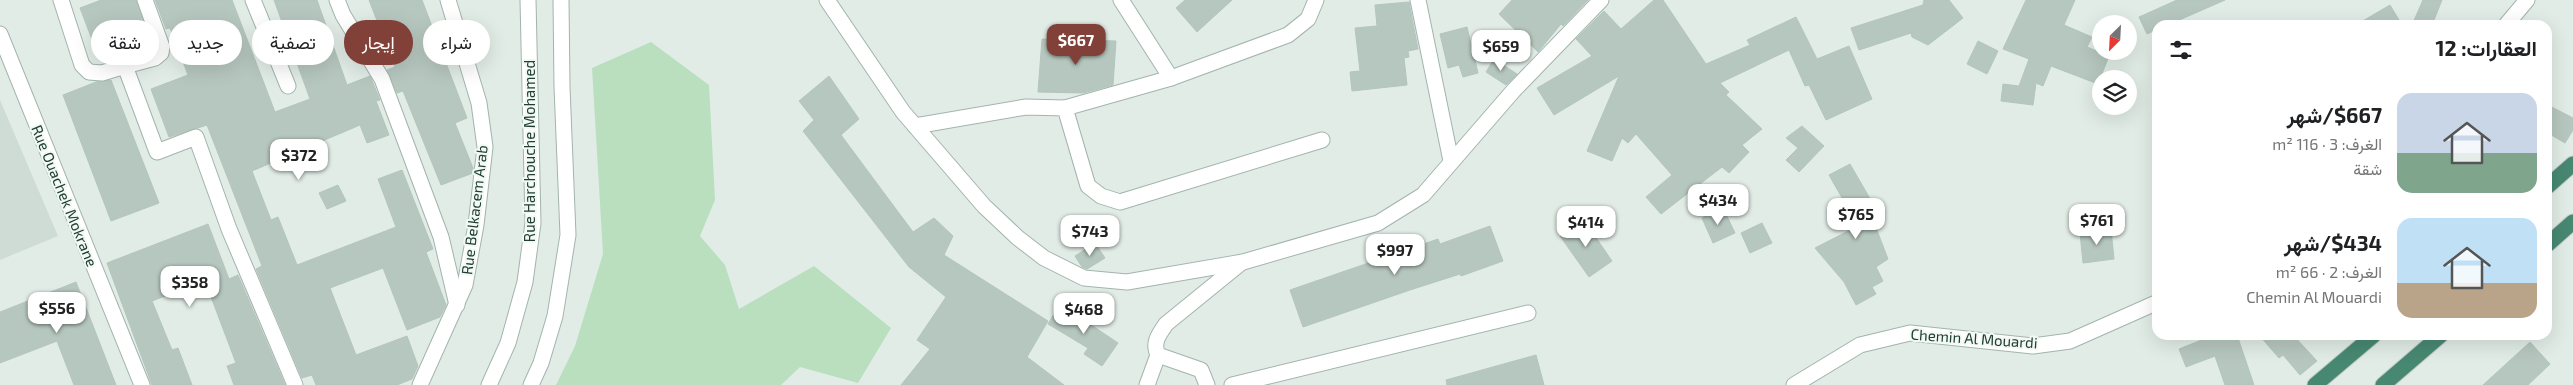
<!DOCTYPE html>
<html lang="ar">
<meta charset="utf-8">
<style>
body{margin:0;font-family:"Exo 2",Vazirmatn,sans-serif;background:#f2f2f2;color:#202124;direction:rtl;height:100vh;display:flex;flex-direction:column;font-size:19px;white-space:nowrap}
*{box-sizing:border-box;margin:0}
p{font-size:16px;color:#757577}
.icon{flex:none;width:28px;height:28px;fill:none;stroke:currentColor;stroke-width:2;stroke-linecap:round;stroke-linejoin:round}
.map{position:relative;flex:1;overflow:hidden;direction:ltr}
.panel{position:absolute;left:2152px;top:20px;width:400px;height:320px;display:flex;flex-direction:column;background:#fff;border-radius:15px;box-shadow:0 5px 20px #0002;direction:rtl}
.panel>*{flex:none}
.hud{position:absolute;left:15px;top:20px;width:475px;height:45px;direction:rtl;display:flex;gap:10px}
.needle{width:32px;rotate:204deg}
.tools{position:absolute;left:2092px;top:15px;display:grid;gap:10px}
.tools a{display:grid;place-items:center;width:45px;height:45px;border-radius:50%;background:#fff;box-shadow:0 5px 20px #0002;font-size:25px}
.price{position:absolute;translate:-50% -42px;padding:0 11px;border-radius:10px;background:#fff;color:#222;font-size:16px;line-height:32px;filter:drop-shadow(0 1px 2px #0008)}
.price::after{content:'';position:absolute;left:50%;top:30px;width:15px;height:11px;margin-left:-8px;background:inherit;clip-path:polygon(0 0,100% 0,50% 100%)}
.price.on{background:#814139;color:#fff}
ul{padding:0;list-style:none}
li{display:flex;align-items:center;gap:15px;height:125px;padding:0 15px}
li span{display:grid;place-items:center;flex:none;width:140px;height:100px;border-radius:15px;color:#555}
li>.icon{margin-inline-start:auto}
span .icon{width:60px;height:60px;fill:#fffc;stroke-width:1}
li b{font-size:21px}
h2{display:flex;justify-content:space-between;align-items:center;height:60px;padding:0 15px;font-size:21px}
.chip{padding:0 18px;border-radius:22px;background:#fff;box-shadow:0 5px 20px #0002;font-size:18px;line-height:45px}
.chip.on{background:#814139;color:#fff}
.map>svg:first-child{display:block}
</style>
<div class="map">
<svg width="2573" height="385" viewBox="0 0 2573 385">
<rect width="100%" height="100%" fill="#e1ece6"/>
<!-- built -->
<path fill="#cfdcd5" d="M0,100L58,236L0,260Z"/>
<!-- green -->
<path fill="#b9dfbf" d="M651,42L709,85L715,200L700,236L725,265L739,309L814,266L891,328L858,383L800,367L781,385H556L575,346L603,254L592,68Z"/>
<!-- building -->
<g fill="#b6c7bf" stroke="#b3c6bc">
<path d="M101,0H136L148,36L98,55L80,8Z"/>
<path d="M155,0H232L275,112L310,99L274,0H317L347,85L370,76L380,100L376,101L389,135L367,143L360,125L252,171L271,220L278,217L297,265L396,227L378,179L402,170L433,249L426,252L446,305L440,317L407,330L383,268L330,288L356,355L407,336L418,366L412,379L397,385H316L312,375L302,378L256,269L262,266L207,125L169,137L151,89L188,75L170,28L166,29Z"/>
<path d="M369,0H422L467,118L455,123L473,168V173L441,185L403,91L397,93L387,70L395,67Z"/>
<path d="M1185,0H1232L1197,32L1176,8Z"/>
<path d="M1512,0H1588L1563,26L1561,24L1538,52L1499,14Z"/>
<path d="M1654,0H1663L1706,64L1750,45L1747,40L1796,17L1817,59L1849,46L1872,99L1826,120L1809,85L1805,86L1789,50L1720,83L1729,92L1726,95L1762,129L1742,145L1749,152L1729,173L1722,167L1661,214L1646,197L1672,175L1636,134L1628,143L1622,138L1612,161L1587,151L1619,76L1554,115L1537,88L1592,56L1576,39L1604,11L1621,29Z"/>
<path d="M1924,0H1949L1963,18L1928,45L1912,37L1911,33L1859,50L1851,28L1923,5Z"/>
<path d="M2026,0H2075L2064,25L2092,37L2087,47L2109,56L2098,84L2051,66L2043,86L2036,83L2033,105L2001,101L2003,84L2019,86L2029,59L2003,49Z"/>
<path d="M2177,0H2225L2168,25H2158V29L2147,34L2139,17Z"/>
<path d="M2423,0H2442L2432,25H2412Z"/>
<path d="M1409,2L1418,49L1408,51L1409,57L1404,58L1407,85L1352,91L1350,72L1360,71L1355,28L1377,26L1375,5Z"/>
<path d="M2390,5L2402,25H2356Z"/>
<path d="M1467,27L1478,73L1463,77L1459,65L1448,68L1440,34Z"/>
<path d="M1042,39L1116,41L1113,85L1083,93L1038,92Z"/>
<path d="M1978,41L1998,51L1987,74L1967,64Z"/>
<path d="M1494,59L1517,74L1506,85L1486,72Z"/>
<path d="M829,76L859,119L841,135L913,232L934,218L953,236L944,255L1048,321L1027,357L1064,385H901L930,349L917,340L946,297L909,267L803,131L814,120L799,101Z"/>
<path d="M111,80L159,203L111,221L63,95L96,82Z"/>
<path d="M2548,105L2573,118V130L2565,143L2548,133Z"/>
<path d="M1802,126L1824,146L1799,172L1786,160L1798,148L1786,138Z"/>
<path d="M1850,164L1876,209L1870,212L1888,259L1876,267L1883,281L1872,287L1876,294L1856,305L1844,282L1815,248L1858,226L1829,175Z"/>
<path d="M338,185L346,201L327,209L319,193Z"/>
<path d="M1723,208L1735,233L1713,243L1702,218Z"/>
<path d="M1584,220L1612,261L1589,277L1560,236Z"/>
<path d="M1762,223L1772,243L1750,253L1741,233Z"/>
<path d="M208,224L229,279L238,275L285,385H234L227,366L236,363L205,281L152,301L172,350L178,348L192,385H152L107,263Z"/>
<path d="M1490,226L1503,261L1461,276L1460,274L1410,290L1303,327L1290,290L1438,239L1440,244Z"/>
<path d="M2111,229L2114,259L2083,263L2080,233Z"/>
<path d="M1095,243L1105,258L1087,269L1082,267L1075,256Z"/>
<path d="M76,282L116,385H74L57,341L0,363V312Z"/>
<path d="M1060,304L1118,343L1102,366L1084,354L1088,348L1048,324Z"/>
<path d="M2214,335H2237L2254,385H2225L2215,356L2186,367L2179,349Z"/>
<path d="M2259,335H2293L2317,361L2300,375L2283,355L2279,358Z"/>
<path d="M2530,342L2550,364L2528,385H2483Z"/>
<path d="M1536,355L1544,385H1447L1446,380Z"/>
</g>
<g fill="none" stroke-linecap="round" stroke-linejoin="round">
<defs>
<g id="minor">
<path d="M61,0L82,65L89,72L102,73L125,66"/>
<path d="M145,0L162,47L161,53L155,58L125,66L157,152L196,137L229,229L295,385"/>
<path d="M253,0L288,86"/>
<path d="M337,0L343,15L382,79L441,237L457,305"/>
<path d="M827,0L903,112L984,206L1018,238L1044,258L1084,278L1127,282L1243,262L1378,223L1423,195L1514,90L1601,0"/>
<path d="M1418,0L1451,161"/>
<path d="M0,34L142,385"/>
<path d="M1171,78L1288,35L1308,19L1316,0"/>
<path d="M1065,108L1171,78L1121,0"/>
<path d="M915,126L1026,107L1065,108L1088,186L1101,196L1120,202L1322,140"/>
<path d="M420,385L465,285L476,225L485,147L479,103L448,0"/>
<path d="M1147,385L1158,355"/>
<path d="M1207,385L1201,370L1158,355C1152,343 1159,334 1166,324L1241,263"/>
<path d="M1232,385L1528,313"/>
</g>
<g id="tertiary">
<path d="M2506,25L2527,0"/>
<path d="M489,385L508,343L525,282L533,223L528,0"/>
<path d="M531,385L541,363L555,316L568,235L562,87L561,0"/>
<path d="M1794,385L1860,345L1910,333L2033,346L2070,341L2158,302"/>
</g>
<g id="trunk">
<path d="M2548,186L2573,164"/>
<path d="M2548,244L2573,222"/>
<path d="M2315,385L2374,335"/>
<path d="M2383,385L2441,335"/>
</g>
</defs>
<!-- minor casing -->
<use href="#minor" stroke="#a3b4ad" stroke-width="17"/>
<!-- tertiary casing -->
<use href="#tertiary" stroke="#a3b4ad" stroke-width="17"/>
<!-- trunk casing -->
<use href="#trunk" stroke="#c1c9c6" stroke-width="17"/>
<!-- minor -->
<use href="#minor" stroke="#fff" stroke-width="15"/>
<!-- tertiary -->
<use href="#tertiary" stroke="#fff" stroke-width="15"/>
<!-- trunk -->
<use href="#trunk" stroke="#478872" stroke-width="15"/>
</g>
<g text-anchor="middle" stroke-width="4" stroke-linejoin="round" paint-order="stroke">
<!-- street labels -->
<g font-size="15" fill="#203e33" stroke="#f2f9f4">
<text transform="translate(530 151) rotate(-90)" y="5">Rue Harchouche Mohamed</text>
<text transform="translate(64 196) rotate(68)" y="5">Rue Ouachek Mokrane</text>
<text transform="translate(475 210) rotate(-83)" y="5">Rue Belkacem Arab</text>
<text transform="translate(1974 339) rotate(4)" y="5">Chemin Al Mouardi</text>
</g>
</g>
</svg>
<div class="tools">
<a><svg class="needle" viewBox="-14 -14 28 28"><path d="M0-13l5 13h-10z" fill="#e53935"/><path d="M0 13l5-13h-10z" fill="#757577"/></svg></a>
<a><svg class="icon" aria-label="layers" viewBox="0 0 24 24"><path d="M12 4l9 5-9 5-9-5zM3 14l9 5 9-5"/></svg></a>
</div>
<b class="price on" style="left:1076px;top:66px">$667</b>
<b class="price" style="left:1501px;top:72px">$659</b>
<b class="price" style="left:299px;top:181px">$372</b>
<b class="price" style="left:1718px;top:226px">$434</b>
<b class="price" style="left:1856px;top:240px">$765</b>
<b class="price" style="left:2097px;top:246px">$761</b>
<b class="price" style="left:1586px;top:248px">$414</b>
<b class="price" style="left:1090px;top:257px">$743</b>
<b class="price" style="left:1395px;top:276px">$997</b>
<b class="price" style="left:190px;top:308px">$358</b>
<b class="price" style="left:57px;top:334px">$556</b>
<b class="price" style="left:1084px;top:335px">$468</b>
<div class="hud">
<a class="chip">شراء</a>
<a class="chip on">إيجار</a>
<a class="chip">تصفية</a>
<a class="chip">جديد</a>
<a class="chip">شقة</a>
</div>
<section class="panel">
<h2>العقارات: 12<svg class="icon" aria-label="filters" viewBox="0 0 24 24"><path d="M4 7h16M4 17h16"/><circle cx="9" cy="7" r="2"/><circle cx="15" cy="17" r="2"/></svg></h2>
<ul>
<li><span style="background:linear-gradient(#c9d6e8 60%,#7fa58c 0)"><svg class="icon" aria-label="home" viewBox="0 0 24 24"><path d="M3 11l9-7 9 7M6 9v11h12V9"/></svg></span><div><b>$667/شهر</b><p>الغرف: 3 · 116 m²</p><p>شقة</p></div></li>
<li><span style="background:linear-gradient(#bfe0f5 65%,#b9a48a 0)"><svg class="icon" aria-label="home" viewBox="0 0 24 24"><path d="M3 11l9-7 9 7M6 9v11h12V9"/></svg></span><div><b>$434/شهر</b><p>الغرف: 2 · 66 m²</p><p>Chemin Al Mouardi</p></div></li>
</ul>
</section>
</div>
